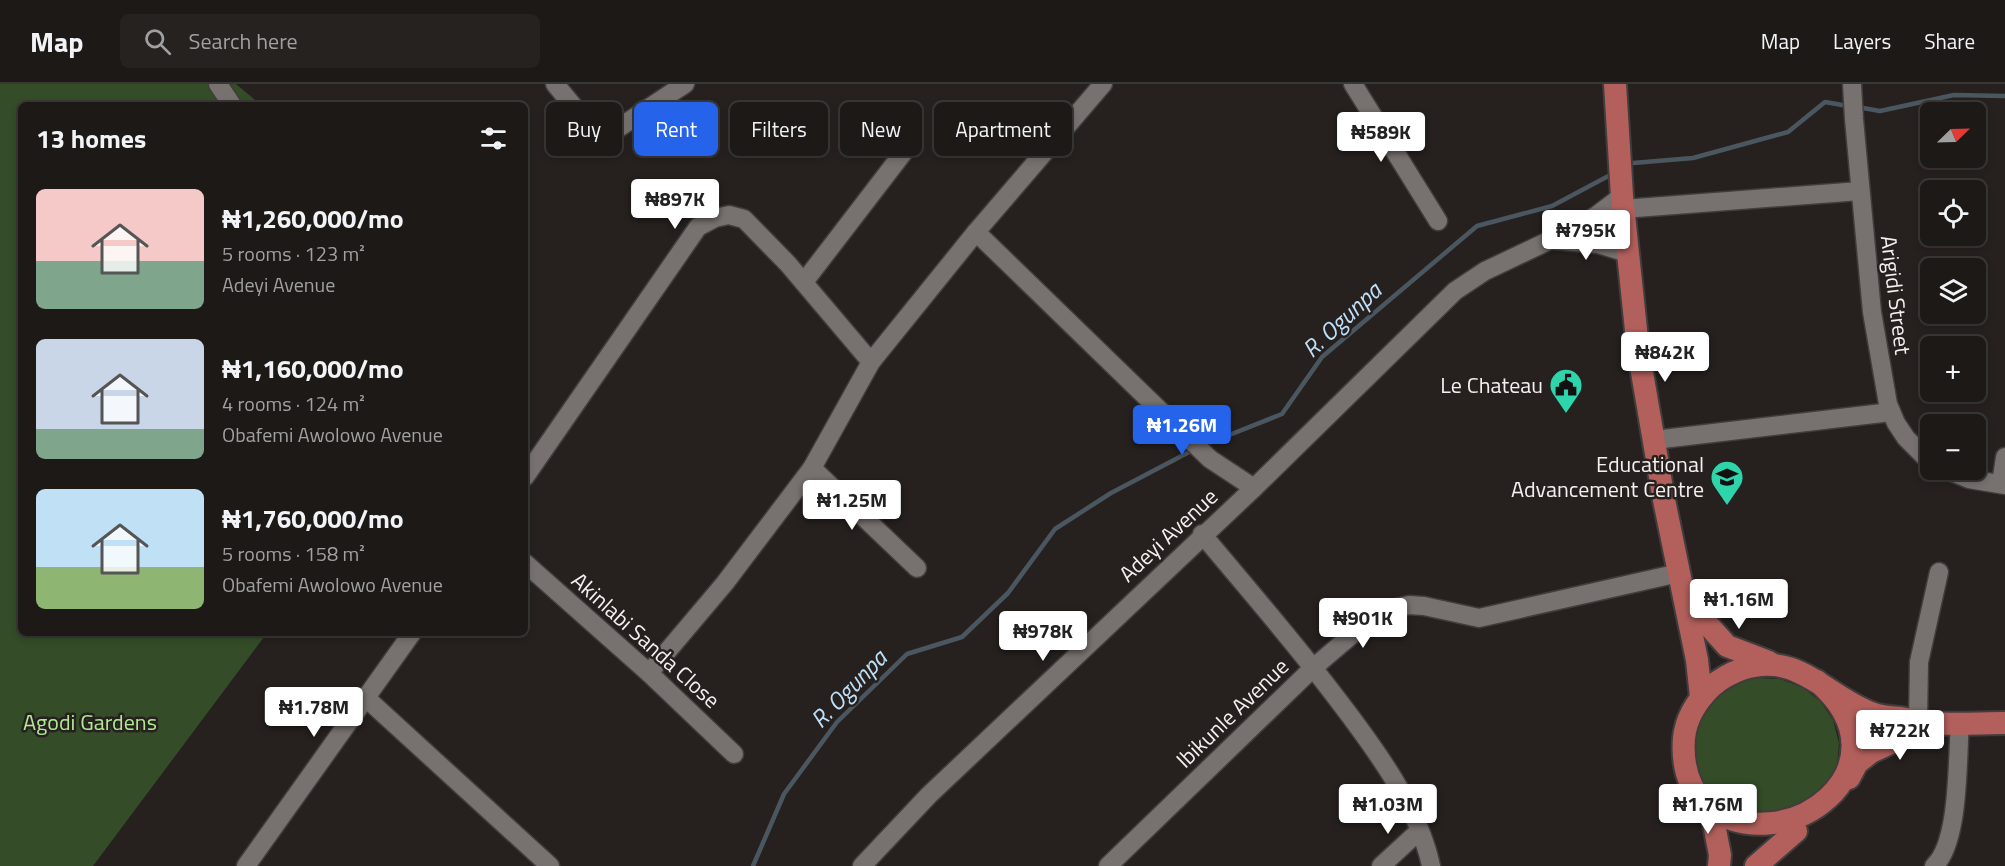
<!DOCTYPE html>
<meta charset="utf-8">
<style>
body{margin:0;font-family:"Titillium Web",sans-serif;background:#252220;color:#f1f3f6;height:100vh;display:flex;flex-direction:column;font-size:22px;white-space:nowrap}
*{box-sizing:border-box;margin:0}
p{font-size:20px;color:#a0a0a1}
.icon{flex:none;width:33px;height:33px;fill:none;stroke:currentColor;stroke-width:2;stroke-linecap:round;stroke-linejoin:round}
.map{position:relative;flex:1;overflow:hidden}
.sheet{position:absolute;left:18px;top:18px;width:510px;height:534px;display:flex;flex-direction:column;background:#1c1917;border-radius:9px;box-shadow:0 3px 9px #0003,0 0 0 2px #3a3836}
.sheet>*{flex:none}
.top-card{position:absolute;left:546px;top:18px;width:570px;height:54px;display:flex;gap:12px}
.needle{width:39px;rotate:67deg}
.controls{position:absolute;left:1920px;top:18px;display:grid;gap:12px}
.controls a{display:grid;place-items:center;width:66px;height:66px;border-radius:9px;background:#1c1917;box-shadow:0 3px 9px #0003,0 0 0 2px #3a3836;font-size:30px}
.price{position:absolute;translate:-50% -51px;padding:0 14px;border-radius:6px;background:#fff;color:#222;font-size:20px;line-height:39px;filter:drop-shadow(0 2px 3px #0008)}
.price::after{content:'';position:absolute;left:50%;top:36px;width:18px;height:14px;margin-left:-9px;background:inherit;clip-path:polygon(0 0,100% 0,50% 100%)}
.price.current{background:#2563eb;color:#fff}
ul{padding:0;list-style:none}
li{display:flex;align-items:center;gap:18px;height:150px;padding:0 18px}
li span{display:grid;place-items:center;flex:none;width:168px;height:120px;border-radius:9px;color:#555}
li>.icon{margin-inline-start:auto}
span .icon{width:72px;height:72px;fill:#fffc;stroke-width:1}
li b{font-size:26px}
h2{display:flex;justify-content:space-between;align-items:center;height:72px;padding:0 18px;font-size:26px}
.pill{padding:0 21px;border-radius:9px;background:#1c1917;box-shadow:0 3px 9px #0003,0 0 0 2px #3a3836;font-size:21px;line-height:54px}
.pill.current{background:#2563eb;color:#fff}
header{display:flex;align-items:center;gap:36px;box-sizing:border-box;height:84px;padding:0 30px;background:#1c1917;border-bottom:2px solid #3a3836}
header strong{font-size:28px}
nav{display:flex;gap:33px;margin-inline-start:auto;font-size:21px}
.search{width:420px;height:54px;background:#252220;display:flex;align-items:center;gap:15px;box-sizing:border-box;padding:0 21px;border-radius:9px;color:#a0a0a1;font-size:22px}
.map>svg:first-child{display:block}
</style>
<header>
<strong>Map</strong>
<div class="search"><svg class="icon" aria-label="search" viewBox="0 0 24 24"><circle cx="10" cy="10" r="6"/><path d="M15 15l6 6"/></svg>Search here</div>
<nav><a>Map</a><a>Layers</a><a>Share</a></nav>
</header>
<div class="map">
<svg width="2005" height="782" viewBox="0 0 2005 782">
<rect width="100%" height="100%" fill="#26211f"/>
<!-- green -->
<g fill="#344c27">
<path d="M0,0H236L261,21H21V549H267L93,782H0Z"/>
<path d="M1757,594L1780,595L1802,603L1820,617L1833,636L1839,659L1837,684L1827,706L1764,739C1752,734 1725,727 1717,719C1682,684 1689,622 1735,600C1742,597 1750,596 1757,594Z"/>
</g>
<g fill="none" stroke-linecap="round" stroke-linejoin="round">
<!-- stream -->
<g stroke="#4b5760" stroke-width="4.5">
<path d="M1857,23L1880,27L1954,11L2005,12"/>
<path d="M1626,82L1633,79L1693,74L1788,48L1825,18L1848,22"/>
<path d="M1204,361L1282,330L1322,273L1477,142L1552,122L1614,89"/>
<path d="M753,782L784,710L837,638L907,570L962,553L1008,509L1055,445L1111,409L1193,366"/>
</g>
<defs>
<g id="minor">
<path d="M218,0L232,21"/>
<path d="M555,0L589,41L599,47H614L685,0"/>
<path d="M1353,0L1438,137"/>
<path d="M1852,0L1854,35L1872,228L1888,320L1896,339L1906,354L1930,378"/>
<path d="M1623,125L1860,107"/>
<path d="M976,148L1210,375L1254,404"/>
<path d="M1551,156L1598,160L1627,169"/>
<path d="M804,198L903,69"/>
<path d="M1654,356L1891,328"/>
<path d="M812,384L917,484"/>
<path d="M1947,386L1969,395L2005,401"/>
<path d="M525,393L698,143L715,134L729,131L744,135L788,180L871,278"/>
<path d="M2001,400L2005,373"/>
<path d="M1202,450C1248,505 1295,559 1338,616C1374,663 1419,724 1431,782"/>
<path d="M525,479L649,589L734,670"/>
<path d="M649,589L725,499L812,384L871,278L976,148L1103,0"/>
<path d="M365,613L550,782"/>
<path d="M1918,637L1919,578L1939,488"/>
<path d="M246,782L412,549"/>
<path d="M862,782L929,711L1254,404L1455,207L1485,187L1580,142L1597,131L1622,112"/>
<path d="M1108,782L1313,584L1368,537L1388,526L1409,521L1424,522L1479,534L1679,489"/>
<path d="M1381,782L1419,747"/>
<path d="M1934,782C1960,758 1957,674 1960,639"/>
</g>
<g id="major">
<path d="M1615,0L1622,112L1638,265L1664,416L1697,576L1701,613"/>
<path d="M1685,515L1727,562L1769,578"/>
<path d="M1817,597C1916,682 1785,782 1705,721C1688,703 1682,679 1684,654C1686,634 1697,617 1711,603C1720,595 1731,589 1742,585C1798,566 1827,614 1874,630C1882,633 1892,633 1901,634C1911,636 1922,638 1932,639C1956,641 1981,639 2005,639"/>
<path d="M1849,694L1857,679L1871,668L1934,639"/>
<path d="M1712,730L1720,771L1719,782"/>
<path d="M1756,782L1796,747"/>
</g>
</defs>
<!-- minor casing -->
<use href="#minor" stroke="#413d3c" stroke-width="21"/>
<!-- major casing -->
<use href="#major" stroke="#413d3c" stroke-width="26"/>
<!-- minor -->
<use href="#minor" stroke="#77716f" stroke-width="18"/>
<!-- major -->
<use href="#major" stroke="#b3605c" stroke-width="22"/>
</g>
<!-- icons -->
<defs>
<symbol id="civic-pin" viewBox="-11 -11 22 30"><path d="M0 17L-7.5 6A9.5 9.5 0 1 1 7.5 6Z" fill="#2ed4aa" stroke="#26211f"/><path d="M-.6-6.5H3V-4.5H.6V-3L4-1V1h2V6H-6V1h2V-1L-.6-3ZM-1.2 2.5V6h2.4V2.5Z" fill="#111"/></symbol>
<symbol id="school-pin" viewBox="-11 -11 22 30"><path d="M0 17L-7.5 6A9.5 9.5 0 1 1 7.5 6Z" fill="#2ed4aa" stroke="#26211f"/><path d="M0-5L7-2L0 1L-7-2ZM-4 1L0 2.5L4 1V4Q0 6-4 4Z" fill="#111"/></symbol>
</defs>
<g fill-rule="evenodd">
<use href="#civic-pin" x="1547" y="282" width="38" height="52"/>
<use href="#school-pin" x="1708" y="374" width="38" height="52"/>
</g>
<g text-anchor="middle" stroke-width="5" stroke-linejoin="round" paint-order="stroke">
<!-- street labels -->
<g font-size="22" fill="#f4f0ef" stroke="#26211f">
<text transform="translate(1896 211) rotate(83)" y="8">Arigidi Street</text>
<text transform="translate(1168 451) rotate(-43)" y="8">Adeyi Avenue</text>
<text transform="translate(646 556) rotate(42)" y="8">Akinlabi Sanda Close</text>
<text transform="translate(1232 629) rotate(-44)" y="8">Ibikunle Avenue</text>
</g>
<!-- poi labels -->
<g font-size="22" fill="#f4f0ef" stroke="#26211f" text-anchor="end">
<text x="1543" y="309">Le Chateau</text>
<text x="1704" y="388">Educational<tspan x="1704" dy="25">Advancement Centre</tspan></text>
</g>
<!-- park labels -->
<g font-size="22" fill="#b1e896" stroke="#26211f">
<text x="90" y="646">Agodi Gardens</text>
</g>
<!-- water labels -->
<g font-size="24" font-style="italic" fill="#bfe0f9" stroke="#26211f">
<text transform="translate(1342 236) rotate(-43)" y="8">R. Ogunpa</text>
<text transform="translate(849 605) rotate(-46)" y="8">R. Ogunpa</text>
</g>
</g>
</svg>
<div class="controls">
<a><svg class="needle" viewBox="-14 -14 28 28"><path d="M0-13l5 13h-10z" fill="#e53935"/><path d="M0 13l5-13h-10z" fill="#a0a0a1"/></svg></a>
<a><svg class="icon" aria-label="locate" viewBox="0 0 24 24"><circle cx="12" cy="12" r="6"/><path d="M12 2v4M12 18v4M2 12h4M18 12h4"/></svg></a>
<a><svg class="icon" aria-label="layers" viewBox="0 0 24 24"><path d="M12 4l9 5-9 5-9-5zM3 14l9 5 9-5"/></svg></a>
<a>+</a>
<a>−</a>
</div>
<b class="price" style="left:1381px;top:79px">₦589K</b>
<b class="price" style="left:675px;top:146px">₦897K</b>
<b class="price" style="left:1586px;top:177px">₦795K</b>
<b class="price" style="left:1665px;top:299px">₦842K</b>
<b class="price current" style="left:1182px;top:372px">₦1.26M</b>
<b class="price" style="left:852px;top:447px">₦1.25M</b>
<b class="price" style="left:1739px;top:546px">₦1.16M</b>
<b class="price" style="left:1363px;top:565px">₦901K</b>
<b class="price" style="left:1043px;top:578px">₦978K</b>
<b class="price" style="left:314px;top:654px">₦1.78M</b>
<b class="price" style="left:1900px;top:677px">₦722K</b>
<b class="price" style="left:1388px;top:751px">₦1.03M</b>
<b class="price" style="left:1708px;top:751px">₦1.76M</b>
<div class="top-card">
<a class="pill">Buy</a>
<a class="pill current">Rent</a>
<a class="pill">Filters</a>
<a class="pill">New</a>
<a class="pill">Apartment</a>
</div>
<section class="sheet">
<h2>13 homes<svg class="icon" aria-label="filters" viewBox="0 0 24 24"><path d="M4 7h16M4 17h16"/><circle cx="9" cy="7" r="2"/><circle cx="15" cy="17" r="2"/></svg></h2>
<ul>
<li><span style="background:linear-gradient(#f6c9c9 60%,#7fa58c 0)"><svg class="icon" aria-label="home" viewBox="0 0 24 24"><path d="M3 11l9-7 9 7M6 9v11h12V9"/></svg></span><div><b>₦1,260,000/mo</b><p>5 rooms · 123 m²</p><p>Adeyi Avenue</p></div></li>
<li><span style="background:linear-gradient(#c9d6e8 75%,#7fa58c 0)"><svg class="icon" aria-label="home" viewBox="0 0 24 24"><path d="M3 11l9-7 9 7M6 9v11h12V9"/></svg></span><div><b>₦1,160,000/mo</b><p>4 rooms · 124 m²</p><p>Obafemi Awolowo Avenue</p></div></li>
<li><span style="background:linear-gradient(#bfe0f5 65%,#8fb573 0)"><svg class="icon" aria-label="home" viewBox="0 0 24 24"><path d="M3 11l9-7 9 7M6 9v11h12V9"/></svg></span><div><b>₦1,760,000/mo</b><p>5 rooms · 158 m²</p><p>Obafemi Awolowo Avenue</p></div></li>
</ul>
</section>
</div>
